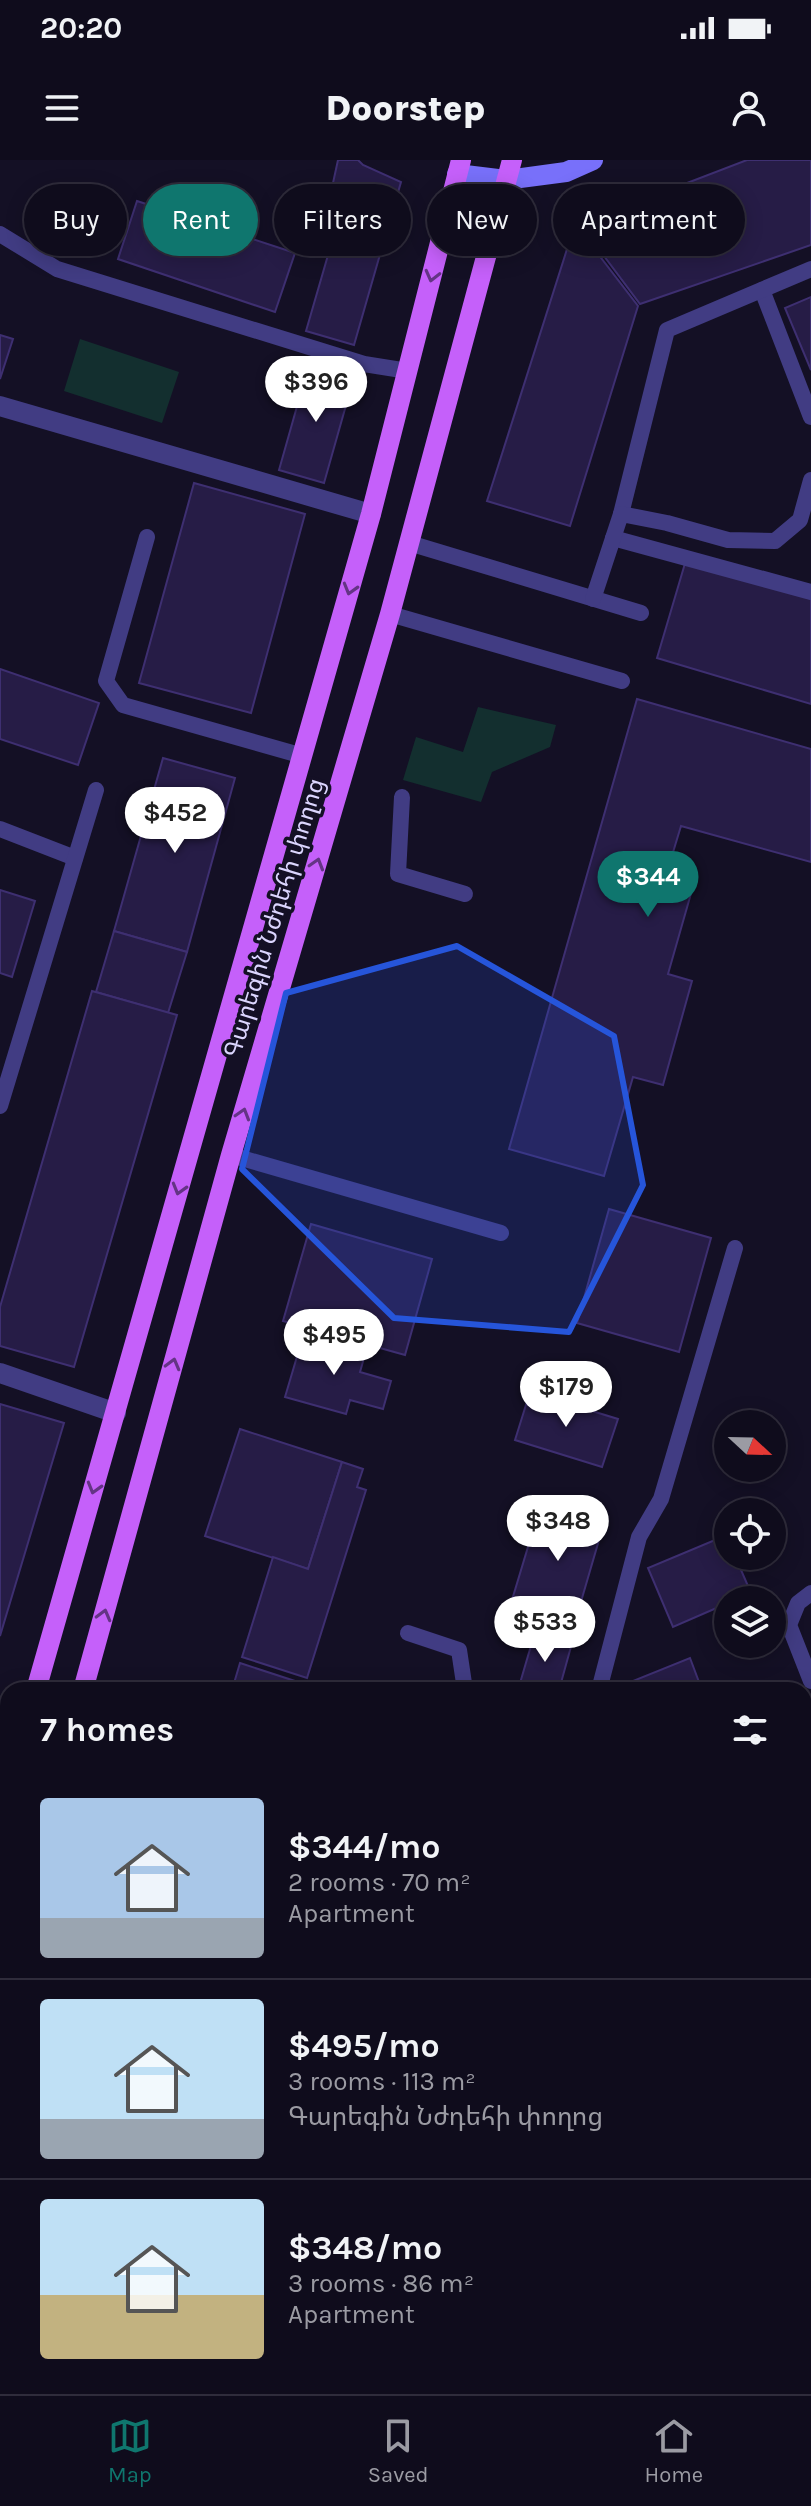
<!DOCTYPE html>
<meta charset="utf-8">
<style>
body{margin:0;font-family:Karla,"Noto Sans Armenian",sans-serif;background:#1d1a29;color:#f1f3f6;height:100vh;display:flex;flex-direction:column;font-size:30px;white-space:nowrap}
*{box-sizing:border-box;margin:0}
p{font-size:26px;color:#9b9ba3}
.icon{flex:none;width:44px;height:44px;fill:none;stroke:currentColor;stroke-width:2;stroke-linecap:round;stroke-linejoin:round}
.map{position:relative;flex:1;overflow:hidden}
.drawer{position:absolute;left:0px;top:1522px;width:812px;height:712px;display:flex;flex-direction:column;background:#0f0c1c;border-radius:24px 24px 0 0;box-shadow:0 4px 20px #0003,0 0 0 2px #2f2c3b}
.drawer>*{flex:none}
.banner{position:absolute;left:24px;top:24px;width:764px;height:72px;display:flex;gap:16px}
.needle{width:52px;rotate:112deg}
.controls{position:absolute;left:714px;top:1250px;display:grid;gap:16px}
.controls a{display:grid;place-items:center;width:72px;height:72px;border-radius:50%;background:#0f0c1c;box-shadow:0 4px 20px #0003,0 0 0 2px #2f2c3b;font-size:40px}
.price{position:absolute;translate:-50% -68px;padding:0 18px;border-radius:28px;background:#fff;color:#222;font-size:26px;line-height:52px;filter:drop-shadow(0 2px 4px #0008)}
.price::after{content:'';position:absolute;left:50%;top:48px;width:24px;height:18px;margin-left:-12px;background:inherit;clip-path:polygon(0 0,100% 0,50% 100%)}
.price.selected{background:#0f766e;color:#fff}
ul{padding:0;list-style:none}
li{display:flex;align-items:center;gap:24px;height:200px;padding:0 40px}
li+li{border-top:2px solid #2f2c3b}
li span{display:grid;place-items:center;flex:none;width:224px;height:160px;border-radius:8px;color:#555}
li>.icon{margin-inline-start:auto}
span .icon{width:96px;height:96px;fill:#fffc;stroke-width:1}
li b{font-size:34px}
h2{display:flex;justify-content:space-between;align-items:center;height:96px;padding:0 40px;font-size:34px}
.chip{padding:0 28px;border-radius:36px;background:#0f0c1c;box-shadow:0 4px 20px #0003,0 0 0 2px #2f2c3b;font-size:28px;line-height:72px}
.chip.selected{background:#0f766e;color:#fff}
.status{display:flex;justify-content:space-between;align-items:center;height:56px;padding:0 40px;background:#0f0c1c;direction:ltr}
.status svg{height:22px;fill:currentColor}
header{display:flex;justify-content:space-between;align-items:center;height:104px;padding:0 40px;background:#0f0c1c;font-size:36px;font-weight:800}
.tab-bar{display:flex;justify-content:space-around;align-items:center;height:112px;border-top:2px solid #2f2c3b;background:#0f0c1c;font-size:22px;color:#9b9ba3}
.tab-bar a{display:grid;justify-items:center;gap:4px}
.tab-bar .selected{color:#0f766e}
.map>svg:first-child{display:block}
</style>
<div class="status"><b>20:20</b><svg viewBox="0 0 49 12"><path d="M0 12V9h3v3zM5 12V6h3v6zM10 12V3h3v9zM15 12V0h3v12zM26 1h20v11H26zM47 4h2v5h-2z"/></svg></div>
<header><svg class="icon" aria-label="menu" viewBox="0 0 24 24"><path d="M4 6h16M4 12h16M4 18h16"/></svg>Doorstep<svg class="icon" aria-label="person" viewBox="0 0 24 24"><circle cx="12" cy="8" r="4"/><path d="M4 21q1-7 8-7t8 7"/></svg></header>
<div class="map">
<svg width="811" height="2234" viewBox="0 0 811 2234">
<rect width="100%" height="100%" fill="#141025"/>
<!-- green -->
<g fill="#132f2f">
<path d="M80,179L179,212L162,263L64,231Z"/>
<path d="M478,547L556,565L550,587L492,612L481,642L403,620L416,577L463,592Z"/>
</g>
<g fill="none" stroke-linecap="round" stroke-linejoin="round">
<!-- canal -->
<g stroke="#0e2146" stroke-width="38">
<path d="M804,2037L811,2030"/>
<path d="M609,2234L617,2226"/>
</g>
</g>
<!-- building -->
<g fill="#261c46" stroke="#3e2f71" stroke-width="2">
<path d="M338,0H358L363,5L401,22L383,84L335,71L326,55Z"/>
<path d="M747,0H811V85L640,144L580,64Z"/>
<path d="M137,41L295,93L275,152L118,99Z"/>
<path d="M575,64L638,146L570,366L487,341Z"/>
<path d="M335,71L383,84L354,185L306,171Z"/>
<path d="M811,137V210L785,148Z"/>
<path d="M0,175L13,179L0,219Z"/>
<path d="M309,204L354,217L324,323L279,310Z"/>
<path d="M194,323L305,354L251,553L139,523Z"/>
<path d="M686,400L811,438V544L657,498Z"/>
<path d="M0,509L99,543L78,605L0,579Z"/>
<path d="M637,539L811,589V702L681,666L664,722L692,730L668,814L692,821L663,925L633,917L604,1016L509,989Z"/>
<path d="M163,598L235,618L187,792L114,771Z"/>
<path d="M0,730L35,741L12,817L0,813Z"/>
<path d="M114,771L187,792L168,853L96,832Z"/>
<path d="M92,831L177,855L74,1207L0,1186V1147Z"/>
<path d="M609,1049L711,1078L679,1192L577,1163Z"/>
<path d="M311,1064L432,1099L405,1195L283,1161Z"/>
<path d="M304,1173L366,1191L360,1212L391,1221L383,1249L350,1240L346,1254L285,1237Z"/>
<path d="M530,1232L618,1259L602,1307L515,1280Z"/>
<path d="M0,1244L64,1263L0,1476Z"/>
<path d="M240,1269L342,1302L308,1409L205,1376Z"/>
<path d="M342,1302L363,1309L357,1327L366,1330L307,1518L242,1497L273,1397L308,1409Z"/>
<path d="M543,1337L606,1356L573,1469L509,1450Z"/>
<path d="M727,1375L728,1396H735L751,1433L735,1440H728V1443L673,1467L648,1408Z"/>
<path d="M535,1472L572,1483L559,1530H518Z"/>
<path d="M690,1498L702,1530H631L628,1523Z"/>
<path d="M240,1503L298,1522L296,1530H232Z"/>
<path d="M804,1879L811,1886V1895L804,1903Z"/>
<path d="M8,2038V2221L0,2218V2066Z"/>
<path d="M0,2218L8,2221V2226H23L34,2230L33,2234H0Z"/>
<path d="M401,2226H502L495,2234H394Z"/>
</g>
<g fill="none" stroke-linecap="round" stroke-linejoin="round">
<!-- lane -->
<g stroke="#413c83" stroke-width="16">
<path d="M0,74L57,109L364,204L408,211"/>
<path d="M762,130L811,257"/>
<path d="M621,354L667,170L811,109"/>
<path d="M147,377L106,521L123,545L303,596"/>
<path d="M613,378L811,432"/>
<path d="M409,383L641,453"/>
<path d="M593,439L621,354L667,363L728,380L775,381L800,360L811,320"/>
<path d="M390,454L622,521"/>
<path d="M402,637L398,714L465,734"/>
<path d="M0,669L75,698"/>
<path d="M0,946L96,630"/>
<path d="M231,995L501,1073"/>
<path d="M811,1433L798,1443L789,1465L811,1521"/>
<path d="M408,1473L459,1490L465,1530"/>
<path d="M599,1530L639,1377L661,1339L735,1088"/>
<path d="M804,1681L811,1639"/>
<path d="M804,1956L811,1948"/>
<path d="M89,2234L91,2226"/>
<path d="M265,2234L272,2226"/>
<path d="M343,2234L350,2226"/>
<path d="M547,2234L554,2226"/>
</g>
<!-- street -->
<g stroke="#413c83" stroke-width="20">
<path d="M0,246L371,354"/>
<path d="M0,1213L116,1253"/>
<path d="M804,1681L811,1684"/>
</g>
<!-- secondary -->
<path stroke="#7870fa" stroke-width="20" d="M457,14L506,20L566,12L593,0"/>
<!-- primary -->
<g stroke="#c560fa" stroke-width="20">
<path d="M36,1530L371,354L461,0"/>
<path d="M83,1530L231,995L390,454L512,0"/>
<path d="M0,1655L8,1626"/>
<path d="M0,1846L8,1816"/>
</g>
</g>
<!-- one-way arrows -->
<defs><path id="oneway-chevron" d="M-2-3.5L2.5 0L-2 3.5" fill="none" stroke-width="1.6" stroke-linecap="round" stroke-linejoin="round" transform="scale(2)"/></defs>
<g stroke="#643485">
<use href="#oneway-chevron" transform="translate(432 116) rotate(104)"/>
<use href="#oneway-chevron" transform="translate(350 429) rotate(106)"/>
<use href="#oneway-chevron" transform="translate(317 704) rotate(-73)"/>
<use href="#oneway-chevron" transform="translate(243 954) rotate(-73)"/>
<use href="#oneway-chevron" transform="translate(179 1029) rotate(106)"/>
<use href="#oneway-chevron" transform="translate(173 1204) rotate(-75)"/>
<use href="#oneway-chevron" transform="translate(94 1328) rotate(106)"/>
<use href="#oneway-chevron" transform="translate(104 1455) rotate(-75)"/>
</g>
<!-- marked area -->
<path fill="#2655da" fill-opacity="0.2" stroke="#2655da" stroke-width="6" stroke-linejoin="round" d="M457,786L614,876L643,1025L569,1172L394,1158L242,1009L286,833Z"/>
<g text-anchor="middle" stroke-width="7" stroke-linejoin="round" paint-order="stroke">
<!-- street labels -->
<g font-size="24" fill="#dbd5fe" stroke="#141025">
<text transform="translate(274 758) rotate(-73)" y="8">Գարեգին Նժդեհի փողոց</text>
</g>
</g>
</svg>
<div class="controls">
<a><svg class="needle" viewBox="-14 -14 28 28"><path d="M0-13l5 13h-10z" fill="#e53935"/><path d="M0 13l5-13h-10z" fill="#9b9ba3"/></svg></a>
<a><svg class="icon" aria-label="locate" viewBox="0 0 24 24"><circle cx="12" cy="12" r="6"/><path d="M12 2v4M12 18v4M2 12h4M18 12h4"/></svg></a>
<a><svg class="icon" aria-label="layers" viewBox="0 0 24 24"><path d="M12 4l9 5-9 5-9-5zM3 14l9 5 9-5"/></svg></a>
</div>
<b class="price" style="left:316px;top:264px">$396</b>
<b class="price" style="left:175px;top:695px">$452</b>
<b class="price selected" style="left:648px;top:759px">$344</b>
<b class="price" style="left:334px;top:1217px">$495</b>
<b class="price" style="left:566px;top:1269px">$179</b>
<b class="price" style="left:558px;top:1403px">$348</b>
<b class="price" style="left:545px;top:1504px">$533</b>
<div class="banner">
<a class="chip">Buy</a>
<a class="chip selected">Rent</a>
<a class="chip">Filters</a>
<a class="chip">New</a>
<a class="chip">Apartment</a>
</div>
<section class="drawer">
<h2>7 homes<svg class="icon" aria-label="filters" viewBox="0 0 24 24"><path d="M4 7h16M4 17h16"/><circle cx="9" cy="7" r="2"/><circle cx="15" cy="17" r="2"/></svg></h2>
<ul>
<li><span style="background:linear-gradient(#a9c7e8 75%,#9aa5b1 0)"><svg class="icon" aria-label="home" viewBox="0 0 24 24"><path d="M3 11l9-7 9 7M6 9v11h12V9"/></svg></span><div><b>$344/mo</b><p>2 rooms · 70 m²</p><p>Apartment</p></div></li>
<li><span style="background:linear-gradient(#bfe0f5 75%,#9aa5b1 0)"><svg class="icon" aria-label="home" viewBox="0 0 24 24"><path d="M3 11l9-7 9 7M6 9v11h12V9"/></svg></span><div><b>$495/mo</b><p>3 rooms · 113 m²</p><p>Գարեգին Նժդեհի փողոց</p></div></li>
<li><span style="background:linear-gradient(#bfe0f5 60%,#c2b280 0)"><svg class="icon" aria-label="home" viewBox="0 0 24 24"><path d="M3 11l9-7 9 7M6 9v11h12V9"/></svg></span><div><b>$348/mo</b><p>3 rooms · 86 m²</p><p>Apartment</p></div></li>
</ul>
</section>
</div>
<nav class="tab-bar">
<a class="selected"><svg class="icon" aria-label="map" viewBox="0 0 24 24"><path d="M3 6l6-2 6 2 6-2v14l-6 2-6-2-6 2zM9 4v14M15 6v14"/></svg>Map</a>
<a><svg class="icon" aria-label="saved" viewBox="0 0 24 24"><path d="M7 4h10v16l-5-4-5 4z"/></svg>Saved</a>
<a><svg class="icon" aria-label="home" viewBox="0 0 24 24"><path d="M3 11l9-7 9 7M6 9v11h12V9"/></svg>Home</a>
</nav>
